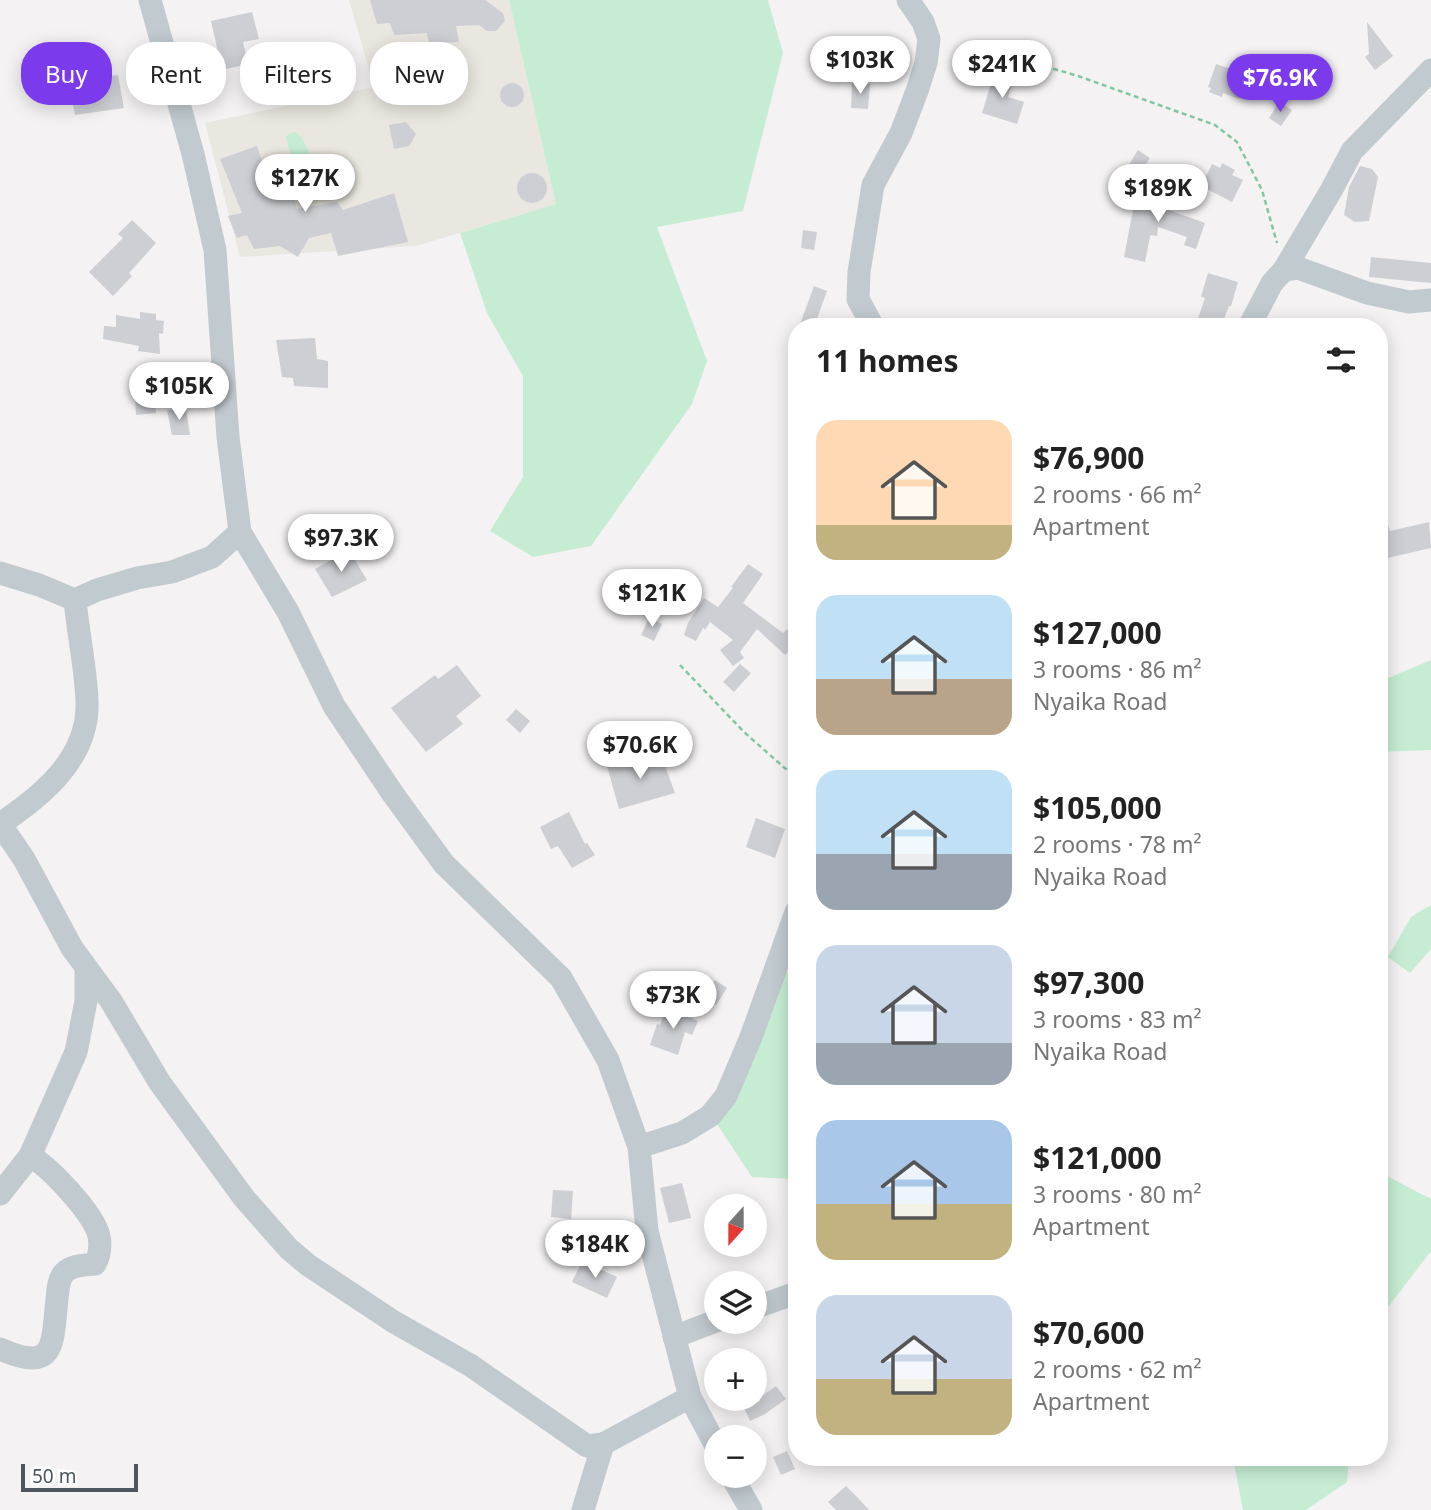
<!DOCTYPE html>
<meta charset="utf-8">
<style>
body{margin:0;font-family:"Noto Sans",sans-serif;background:#f2f2f2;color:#222;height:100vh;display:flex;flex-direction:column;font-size:26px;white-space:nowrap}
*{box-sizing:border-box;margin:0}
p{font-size:23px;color:#767676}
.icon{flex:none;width:38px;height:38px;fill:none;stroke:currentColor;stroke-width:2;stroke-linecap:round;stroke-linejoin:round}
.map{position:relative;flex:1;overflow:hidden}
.drawer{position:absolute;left:788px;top:318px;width:600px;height:1148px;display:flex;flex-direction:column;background:#fff;border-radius:28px;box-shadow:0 4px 18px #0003}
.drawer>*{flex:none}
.banner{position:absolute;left:21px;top:42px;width:662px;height:63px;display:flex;gap:14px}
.needle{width:46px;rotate:201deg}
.tools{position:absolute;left:704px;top:1194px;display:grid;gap:14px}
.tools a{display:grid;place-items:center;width:63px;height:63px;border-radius:50%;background:#fff;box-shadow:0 4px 18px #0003;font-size:35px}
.scale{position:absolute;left:21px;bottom:18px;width:117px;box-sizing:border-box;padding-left:7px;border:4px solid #4b565e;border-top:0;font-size:19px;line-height:24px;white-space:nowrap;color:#4b565e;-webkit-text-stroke:5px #fff;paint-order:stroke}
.price{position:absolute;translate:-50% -60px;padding:0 16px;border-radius:24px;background:#fff;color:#222;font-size:23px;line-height:46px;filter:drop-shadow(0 2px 4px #0008)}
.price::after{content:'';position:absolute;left:50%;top:42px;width:21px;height:16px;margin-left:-10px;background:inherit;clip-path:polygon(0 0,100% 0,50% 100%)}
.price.selected{background:#7c3aed;color:#fff}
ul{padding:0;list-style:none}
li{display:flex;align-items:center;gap:21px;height:175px;padding:0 28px}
li span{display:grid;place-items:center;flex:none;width:196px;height:140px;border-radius:21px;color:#555}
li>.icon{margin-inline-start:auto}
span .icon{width:84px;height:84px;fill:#fffc;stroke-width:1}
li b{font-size:30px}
h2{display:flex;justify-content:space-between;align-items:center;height:84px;padding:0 28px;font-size:30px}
.pill{padding:0 24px;border-radius:28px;background:#fff;box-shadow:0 4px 18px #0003;font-size:24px;line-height:63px}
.pill.selected{background:#7c3aed;color:#fff}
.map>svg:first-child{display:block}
</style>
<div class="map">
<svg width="1431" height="1510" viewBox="0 0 1431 1510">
<rect width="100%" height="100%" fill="#f4f2f2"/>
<!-- commercial -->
<path fill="#eae7e0" d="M349,0H509L556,204L416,246L240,257L205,123L374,87Z"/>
<!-- green -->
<g fill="#c6edd3">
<path d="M509,0H768L783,53L743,211L657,227L707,361L692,404L591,546L533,557L490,531L523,477V376L487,313L460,233L556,204Z"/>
<path d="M296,132C307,141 316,167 311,180C304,182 300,182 296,176L286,137L290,133Z"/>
<path d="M1431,660V750L1379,752V682Z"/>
<path d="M1431,905V949L1410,973L1388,957L1411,917Z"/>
<path d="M781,968L796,977V1179L752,1177L717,1124Z"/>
<path d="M1379,1172L1431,1199V1251L1379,1319Z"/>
<path d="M1233,1458H1349L1347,1482L1306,1510H1243Z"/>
</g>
<!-- building -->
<g fill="#cdcfd4">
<path d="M370,0H485L503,13L505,21L496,31H487L479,25L456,26L459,42L429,43L427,33L394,35L390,23L377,24Z"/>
<path d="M252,12L259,39L243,42L248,64L222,70L211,21Z"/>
<path d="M1367,22L1393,56L1375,70L1365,57L1369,54Z"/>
<path d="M1014,55L1032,57L1031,72L1012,70Z"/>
<path d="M1216,64L1248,75L1239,99L1223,93L1222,97L1209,92L1211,88L1208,87Z"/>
<path d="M995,71L1014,77L1008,97L1024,102L1017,124L982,113Z"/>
<path d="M118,75L124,108L75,115L69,82Z"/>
<path d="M852,83L870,84L868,109L851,108Z"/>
<circle cx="512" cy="95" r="12"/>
<path d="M1279,102L1292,110L1281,126L1269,118Z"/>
<path d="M406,122L416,134L409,146L394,149L389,125Z"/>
<path d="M257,146L271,191L291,188L297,209L337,202L343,210L394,193L408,242L338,256L331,233L309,238L298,257L280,246L254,249L247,235L237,238L228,216L242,213L220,159Z"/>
<path d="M1138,150L1150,158L1139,174L1128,166Z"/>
<path d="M1222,163L1235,170L1232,175L1243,180L1232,202L1201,186L1212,164L1220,168Z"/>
<path d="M1360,166L1372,169L1378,177L1369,221L1355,222L1344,215L1349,187Z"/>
<circle cx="532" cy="188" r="15"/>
<path d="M1137,189L1175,197L1169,210L1205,223L1196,249L1184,245L1187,237L1158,227L1157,236L1151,235L1150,237L1145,262L1124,257Z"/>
<path d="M132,220L156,243L129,273L132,276L113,296L89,272L123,238L118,234Z"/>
<path d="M803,230L817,232L814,250L801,248Z"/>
<path d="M1371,257L1431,263V283L1369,277Z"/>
<path d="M1208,273L1238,282L1231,306H1229L1221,327H1213L1197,321L1205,298L1201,297Z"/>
<path d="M814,286L827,291L814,327H799Z"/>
<path d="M140,312L156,314V320L164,321L163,334L159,333L160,354L138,351L139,346L103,339L104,326L116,327V315L140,319Z"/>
<path d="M315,338L317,359L328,361V388L294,386L293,378L282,377L276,340Z"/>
<path d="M154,395L156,413L136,415L135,396Z"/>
<path d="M186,409L190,435H172L167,410Z"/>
<path d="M1382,505L1390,531L1429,522L1431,548L1383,559L1379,543V506Z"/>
<path d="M349,550L367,580L332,597L315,569Z"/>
<path d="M748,564L763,574L743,603L783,633L787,629L796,638V644L785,655L757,629L740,652L744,658L733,666L720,650L733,640L710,622L705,630L703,628L696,641L684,635L688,623L704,598L718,607L733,588L731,587Z"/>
<path d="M649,618L662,624L654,641L641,635Z"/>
<path d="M740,664L751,673L734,692L723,682Z"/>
<path d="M457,665L481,696L456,716L463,724L426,752L391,708L435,675L438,679Z"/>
<path d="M516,709L530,721L520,733L506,720Z"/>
<path d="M660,753L675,793L619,809L607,766L630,761L631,764Z"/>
<path d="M569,812L585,844L587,843L595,855L572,868L558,846L551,849L540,827Z"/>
<path d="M756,818L785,829L775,858L746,847Z"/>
<path d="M715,980L727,988L716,1005L704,997Z"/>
<path d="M666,1008L698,1021L692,1035L685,1032L678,1055L650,1045L657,1024L660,1025Z"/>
<path d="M682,1183L691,1218L669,1223L660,1188Z"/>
<path d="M553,1190L573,1191L571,1219L551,1217Z"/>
<path d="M582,1261L617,1277L607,1298L572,1282Z"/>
<path d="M776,1386L786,1399L765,1414L750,1421L744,1408L760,1401L759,1398Z"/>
<path d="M787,1451L795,1469L781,1475L773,1457Z"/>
<path d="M846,1486L858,1498L869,1510H836L828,1502Z"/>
</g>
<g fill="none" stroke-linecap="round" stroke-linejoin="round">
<!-- path -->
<g stroke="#80c8a2" stroke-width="2.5" stroke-dasharray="5 3.5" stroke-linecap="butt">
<path d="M1037,64L1078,76L1215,125L1237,142L1262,190L1277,243"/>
<path d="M680,665L744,732L796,778"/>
</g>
<!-- minor -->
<g stroke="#c1cacf" stroke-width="23">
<path d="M150,0L193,154L215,250L228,437L240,532L288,612L334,706L393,794L444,864L561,978L608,1060L639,1147L647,1231L690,1397L716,1446"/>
<path d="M1284,270L1332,189L1352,151L1431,70"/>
<path d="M873,327L858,299L859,272L873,185L901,133L917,91L926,63L929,39L923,22L908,0"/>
<path d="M1249,327L1272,283L1284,270L1298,268L1367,293L1409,302L1431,300"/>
<path d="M0,573L39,585L75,600"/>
<path d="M0,824L24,859L72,948L111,1001L160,1083L244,1198L289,1249L308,1265L394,1322L470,1365L587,1446L603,1444L690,1397"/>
<path d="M0,824C42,796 89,758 87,702C86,668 78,634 75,600L97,590L137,578L172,572L212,557L240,532"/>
<path d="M639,1147L682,1133L710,1116L726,1096L751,1037L796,912"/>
<path d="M0,1194L30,1156L76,1052L86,1001V969"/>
<path d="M754,1308L796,1293"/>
<path d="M674,1337L716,1321"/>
<path d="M0,1349C56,1373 52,1346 57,1299C58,1291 58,1280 64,1273C71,1265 85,1265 95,1264C100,1255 101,1247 99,1236C94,1214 50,1167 30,1156"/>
<path d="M731,1475L751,1510"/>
<path d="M583,1510L603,1444"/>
</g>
</g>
</svg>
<div class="tools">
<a><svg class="needle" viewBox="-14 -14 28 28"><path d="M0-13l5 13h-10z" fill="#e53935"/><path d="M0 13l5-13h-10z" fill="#767676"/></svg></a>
<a><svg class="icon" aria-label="layers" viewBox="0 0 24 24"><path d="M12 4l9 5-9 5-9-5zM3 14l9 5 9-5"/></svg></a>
<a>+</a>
<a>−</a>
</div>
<div class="scale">50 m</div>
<b class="price" style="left:860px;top:96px">$103K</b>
<b class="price" style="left:1002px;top:100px">$241K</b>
<b class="price selected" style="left:1280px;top:114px">$76.9K</b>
<b class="price" style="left:305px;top:214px">$127K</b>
<b class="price" style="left:1158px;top:224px">$189K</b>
<b class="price" style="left:179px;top:422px">$105K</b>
<b class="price" style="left:341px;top:574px">$97.3K</b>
<b class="price" style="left:652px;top:629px">$121K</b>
<b class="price" style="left:640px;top:781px">$70.6K</b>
<b class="price" style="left:673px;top:1031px">$73K</b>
<b class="price" style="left:595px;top:1280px">$184K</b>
<div class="banner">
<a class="pill selected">Buy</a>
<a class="pill">Rent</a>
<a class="pill">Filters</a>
<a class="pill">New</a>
</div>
<section class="drawer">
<h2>11 homes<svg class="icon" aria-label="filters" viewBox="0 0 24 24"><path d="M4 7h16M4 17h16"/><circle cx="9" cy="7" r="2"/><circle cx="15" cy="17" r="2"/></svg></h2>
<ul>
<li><span style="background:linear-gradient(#ffd9b3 75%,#c2b280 0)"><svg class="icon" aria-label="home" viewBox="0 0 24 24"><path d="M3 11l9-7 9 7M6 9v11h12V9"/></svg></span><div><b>$76,900</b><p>2 rooms · 66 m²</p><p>Apartment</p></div></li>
<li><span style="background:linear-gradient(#bfe0f5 60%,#b9a48a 0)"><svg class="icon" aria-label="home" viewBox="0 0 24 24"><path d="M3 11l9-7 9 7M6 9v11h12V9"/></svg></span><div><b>$127,000</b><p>3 rooms · 86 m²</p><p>Nyaika Road</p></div></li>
<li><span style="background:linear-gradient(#bfe0f5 60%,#9aa5b1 0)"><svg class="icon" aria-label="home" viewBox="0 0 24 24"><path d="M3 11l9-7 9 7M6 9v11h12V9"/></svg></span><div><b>$105,000</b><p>2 rooms · 78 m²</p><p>Nyaika Road</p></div></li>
<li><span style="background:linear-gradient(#c9d6e8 70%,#9aa5b1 0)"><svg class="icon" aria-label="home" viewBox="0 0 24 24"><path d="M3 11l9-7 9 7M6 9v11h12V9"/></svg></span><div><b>$97,300</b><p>3 rooms · 83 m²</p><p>Nyaika Road</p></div></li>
<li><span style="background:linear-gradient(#a9c7e8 60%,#c2b280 0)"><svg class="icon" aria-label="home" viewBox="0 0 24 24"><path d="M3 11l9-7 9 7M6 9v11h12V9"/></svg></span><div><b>$121,000</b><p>3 rooms · 80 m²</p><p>Apartment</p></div></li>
<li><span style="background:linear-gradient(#c9d6e8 60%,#c2b280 0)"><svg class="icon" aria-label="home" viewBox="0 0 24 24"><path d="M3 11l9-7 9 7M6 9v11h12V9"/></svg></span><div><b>$70,600</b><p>2 rooms · 62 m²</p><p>Apartment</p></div></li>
</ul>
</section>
</div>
